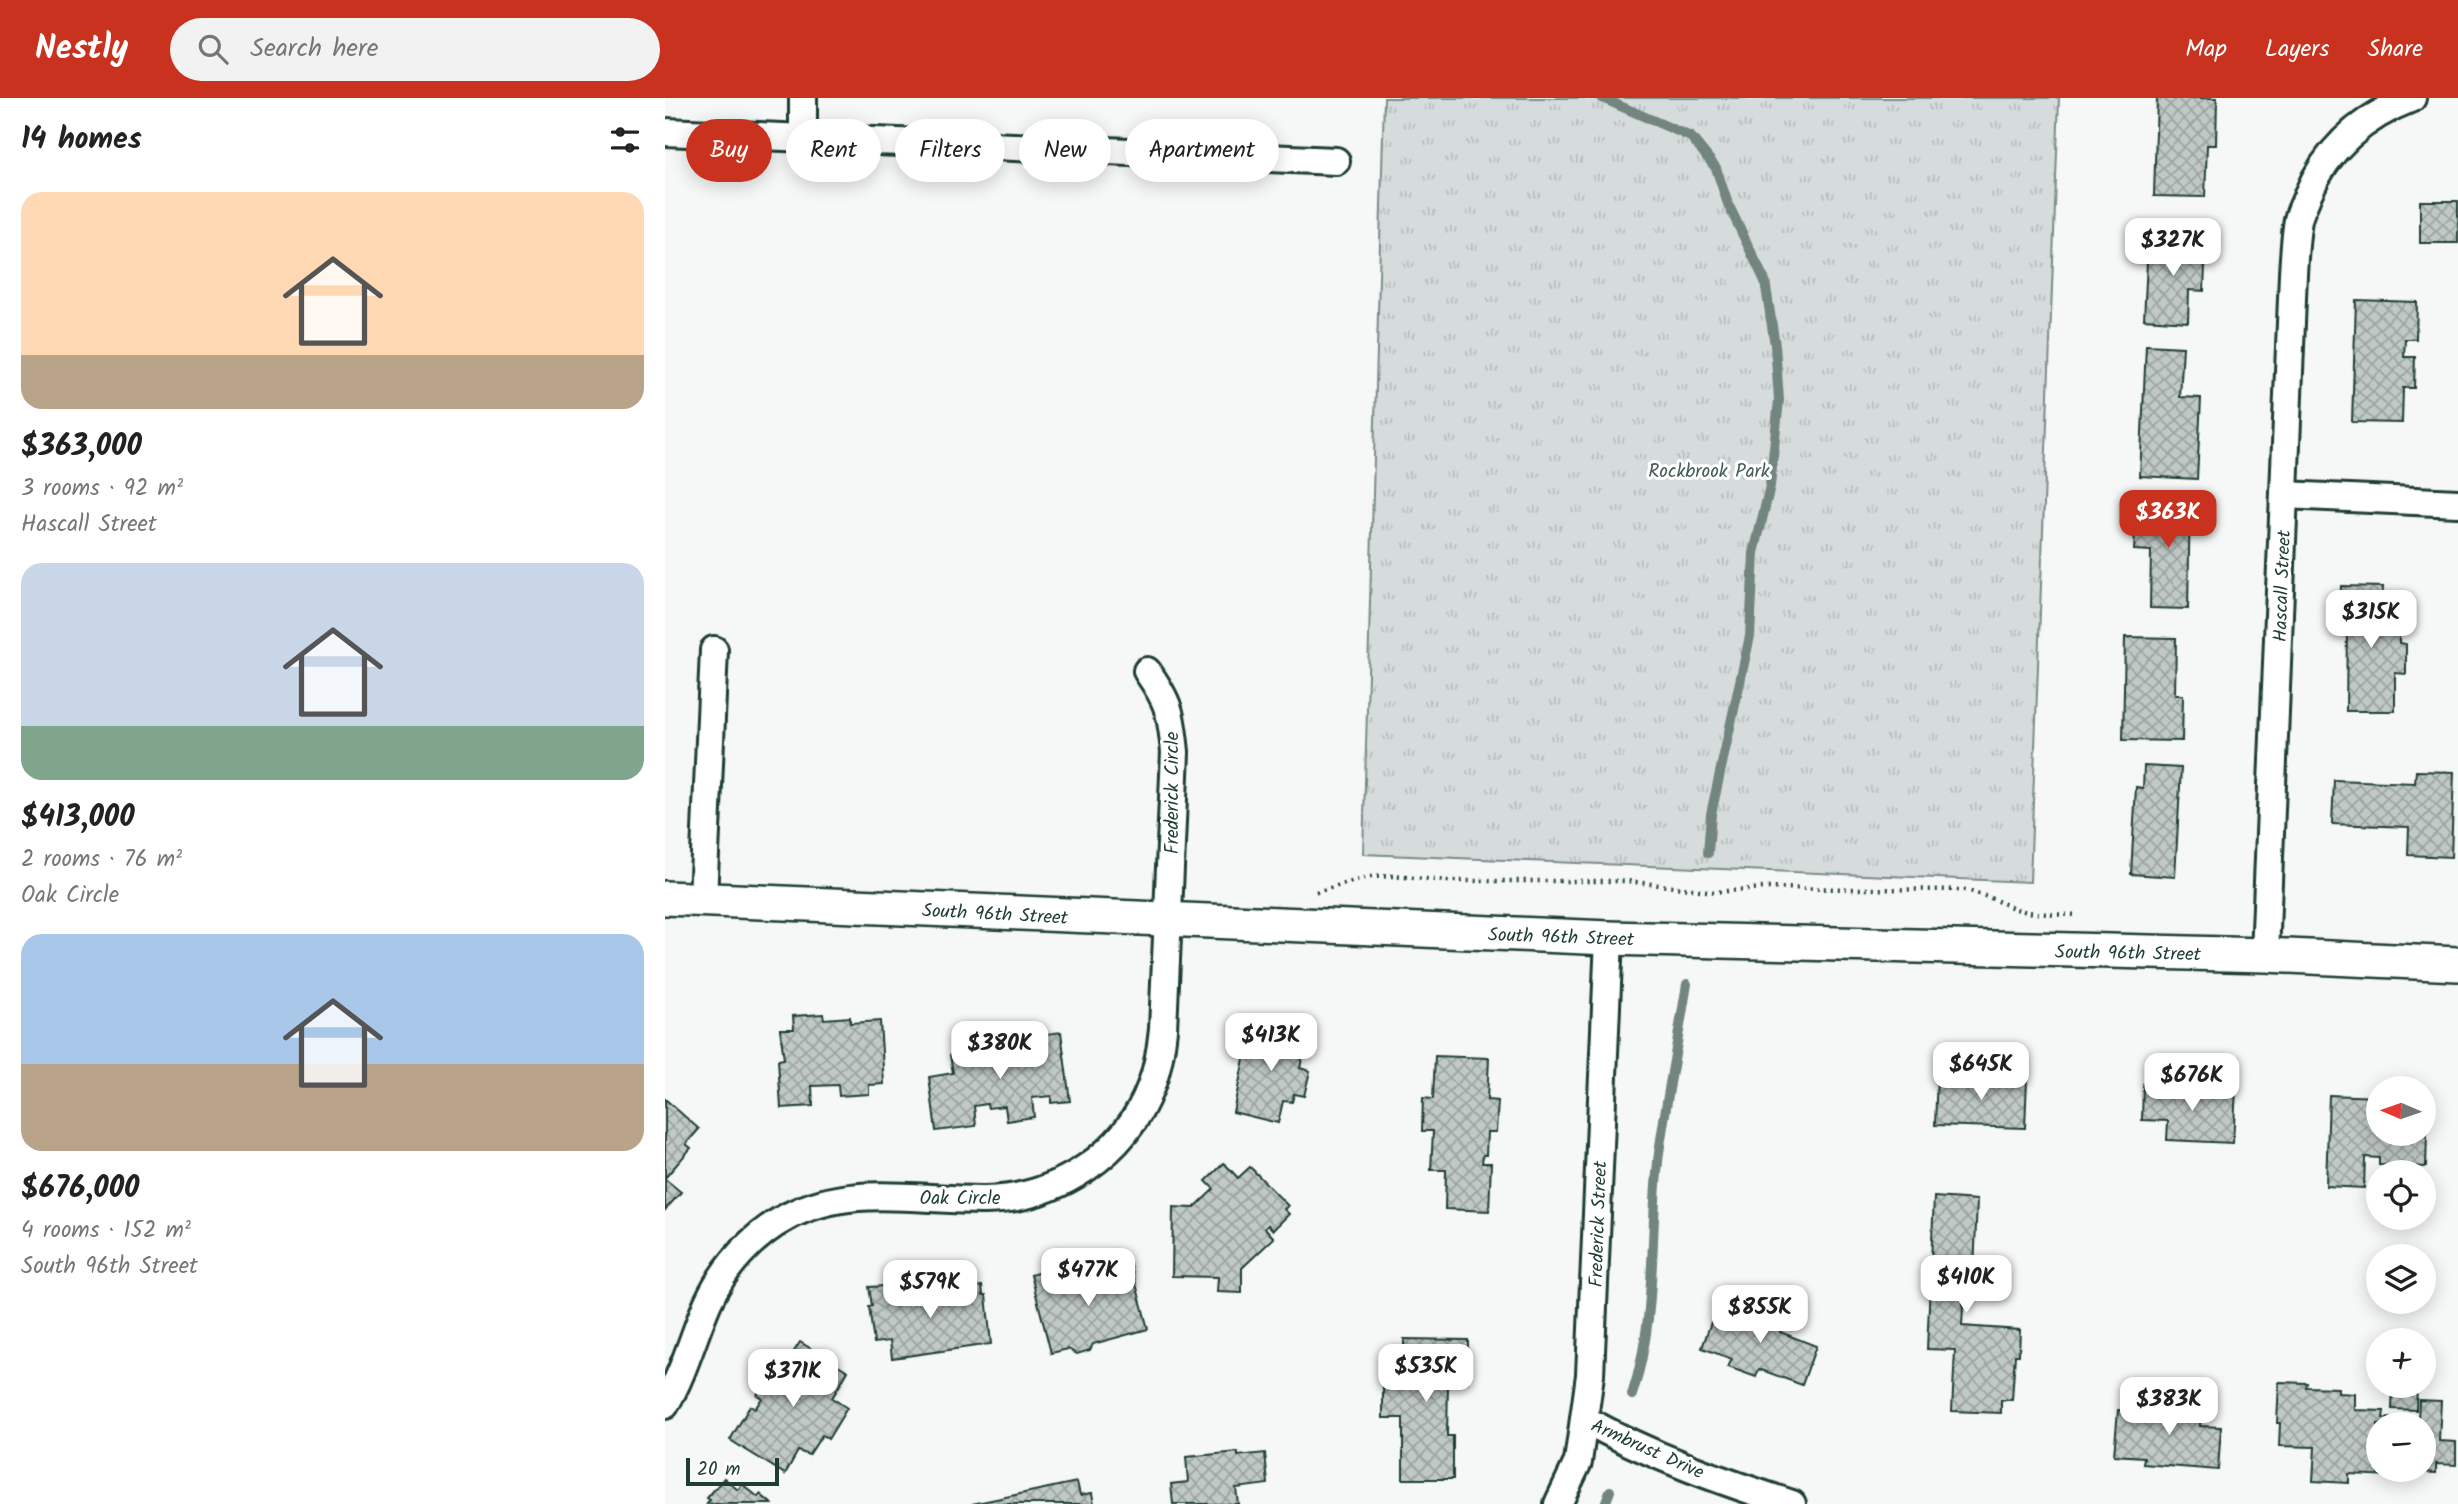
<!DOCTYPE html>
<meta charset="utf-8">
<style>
body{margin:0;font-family:Kalam,sans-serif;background:#f2f2f2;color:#222;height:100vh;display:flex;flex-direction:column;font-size:26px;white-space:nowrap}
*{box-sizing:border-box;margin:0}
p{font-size:23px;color:#767676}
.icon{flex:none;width:38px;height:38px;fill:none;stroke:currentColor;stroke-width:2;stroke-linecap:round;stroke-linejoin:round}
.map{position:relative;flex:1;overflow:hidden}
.side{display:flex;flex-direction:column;background:#fff;width:665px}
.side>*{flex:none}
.hud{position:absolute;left:21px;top:21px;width:665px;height:63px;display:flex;gap:14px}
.needle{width:46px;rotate:272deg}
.fabs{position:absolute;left:1701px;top:978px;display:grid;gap:14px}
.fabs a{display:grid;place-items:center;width:70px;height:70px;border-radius:50%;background:#fff;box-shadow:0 4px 18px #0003;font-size:35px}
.scale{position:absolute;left:21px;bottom:18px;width:93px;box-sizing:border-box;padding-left:7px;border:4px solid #1f3d34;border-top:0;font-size:19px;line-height:24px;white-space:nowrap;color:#1f3d34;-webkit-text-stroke:5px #fff;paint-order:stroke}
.price{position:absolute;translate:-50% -60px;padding:0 16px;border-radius:14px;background:#fff;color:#222;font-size:23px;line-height:46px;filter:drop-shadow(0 2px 4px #0008)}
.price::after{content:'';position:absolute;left:50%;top:42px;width:21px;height:16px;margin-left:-10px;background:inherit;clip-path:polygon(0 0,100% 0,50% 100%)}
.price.current{background:#c8321e;color:#fff}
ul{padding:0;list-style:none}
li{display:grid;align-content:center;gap:14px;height:371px;padding:0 21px}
li span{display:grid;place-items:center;height:217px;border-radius:21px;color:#555}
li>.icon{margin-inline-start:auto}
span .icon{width:126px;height:126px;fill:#fffc;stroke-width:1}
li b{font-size:30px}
h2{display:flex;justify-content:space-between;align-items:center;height:84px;padding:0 21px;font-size:30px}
.chip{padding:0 24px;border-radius:32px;background:#fff;box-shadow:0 4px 18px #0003;font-size:24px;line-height:63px}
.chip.current{background:#c8321e;color:#fff}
header{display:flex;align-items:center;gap:42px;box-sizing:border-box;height:98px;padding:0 35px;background:#c8321e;color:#fff}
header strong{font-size:33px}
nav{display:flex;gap:38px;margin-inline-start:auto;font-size:24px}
.search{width:490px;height:63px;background:#f2f2f2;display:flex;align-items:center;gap:18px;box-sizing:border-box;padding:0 24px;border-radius:38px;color:#767676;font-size:26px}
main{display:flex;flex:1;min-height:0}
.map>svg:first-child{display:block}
</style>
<header>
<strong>Nestly</strong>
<div class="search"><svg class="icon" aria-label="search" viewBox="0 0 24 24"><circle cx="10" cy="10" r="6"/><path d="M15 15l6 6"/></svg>Search here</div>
<nav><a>Map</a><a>Layers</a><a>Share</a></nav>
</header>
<main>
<section class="side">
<h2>14 homes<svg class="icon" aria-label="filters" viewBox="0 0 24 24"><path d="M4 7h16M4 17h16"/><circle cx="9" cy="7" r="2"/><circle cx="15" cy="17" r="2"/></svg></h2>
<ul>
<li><span style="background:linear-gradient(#ffd9b3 75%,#b9a48a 0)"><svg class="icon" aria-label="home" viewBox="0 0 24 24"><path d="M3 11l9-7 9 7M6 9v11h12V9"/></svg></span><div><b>$363,000</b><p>3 rooms · 92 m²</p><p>Hascall Street</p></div></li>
<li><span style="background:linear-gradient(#c9d6e8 75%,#7fa58c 0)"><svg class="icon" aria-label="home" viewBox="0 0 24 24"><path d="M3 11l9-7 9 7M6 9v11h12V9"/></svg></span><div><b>$413,000</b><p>2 rooms · 76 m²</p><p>Oak Circle</p></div></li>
<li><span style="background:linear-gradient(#a9c7e8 60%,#b9a48a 0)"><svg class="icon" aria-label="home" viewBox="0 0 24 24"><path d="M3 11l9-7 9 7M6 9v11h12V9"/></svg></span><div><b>$676,000</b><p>4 rooms · 152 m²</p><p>South 96th Street</p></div></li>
</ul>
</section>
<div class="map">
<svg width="1793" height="1406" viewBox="0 0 1793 1406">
<defs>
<pattern id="park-tufts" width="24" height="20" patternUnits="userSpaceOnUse" patternTransform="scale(1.75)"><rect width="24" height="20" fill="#d6dcdb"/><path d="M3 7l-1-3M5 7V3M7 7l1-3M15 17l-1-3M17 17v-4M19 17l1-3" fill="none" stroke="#b7bebd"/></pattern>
<pattern id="building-cross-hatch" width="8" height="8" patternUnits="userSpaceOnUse" patternTransform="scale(1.75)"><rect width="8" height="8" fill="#c0c9c6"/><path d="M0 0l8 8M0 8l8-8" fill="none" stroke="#9ba4a2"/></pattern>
</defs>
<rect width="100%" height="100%" fill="#f6f7f7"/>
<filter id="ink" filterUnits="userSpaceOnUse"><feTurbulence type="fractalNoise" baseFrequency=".0143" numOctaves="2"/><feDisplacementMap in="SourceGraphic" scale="14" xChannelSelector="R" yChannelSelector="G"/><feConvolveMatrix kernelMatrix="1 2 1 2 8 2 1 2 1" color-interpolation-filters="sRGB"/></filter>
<g filter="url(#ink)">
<!-- park -->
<path fill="url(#park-tufts)" stroke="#7a8c88" stroke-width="2" d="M719,0H1394L1365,784L698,756Z"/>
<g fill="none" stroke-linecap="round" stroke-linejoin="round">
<!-- stream -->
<g stroke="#72857f" stroke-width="10">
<path d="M937,0L1026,39L1051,70L1063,106L1100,183L1110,247L1114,302L1105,388L1089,455L1085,538L1046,716L1043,755"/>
<path d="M967,1297C993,1218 984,1136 994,1055C1002,998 1013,942 1022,886"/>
<path d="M940,1406L945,1393"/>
</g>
</g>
<!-- building -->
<g fill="url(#building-cross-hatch)" stroke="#1f3d34" stroke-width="2" fill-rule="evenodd">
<path d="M1492,0H1552L1551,47H1542L1540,99L1489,98Z"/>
<rect x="1755" y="103" width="38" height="42"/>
<path d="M1499,140L1541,142L1539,193L1524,192L1523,224L1479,221L1483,144L1498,145Z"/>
<path d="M1691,202L1752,204L1751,241H1740L1739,259H1750L1749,290H1738L1737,325L1687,324Z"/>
<path d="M1481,247L1518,249L1515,299L1536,300L1532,381L1475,378Z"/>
<path d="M1482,398L1525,399L1523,511L1485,510L1486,453L1469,452L1470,435H1482Z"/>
<path d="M1676,488L1718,489L1717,511H1734V545L1741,546V576L1730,575V613H1681L1682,528H1675Z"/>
<path d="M1460,539L1511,540L1510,597H1518L1517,643L1458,642Z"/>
<path d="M1479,668L1516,670L1510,779L1466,776L1471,689L1478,690Z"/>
<path d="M1751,673L1789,674L1786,759L1743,757L1744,729L1667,726L1669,682L1750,685Z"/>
<path d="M158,916L159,921L185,919V925L215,923L219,986L204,987V996L174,998L173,987L147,988L148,1008L116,1010L113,962L119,961L115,931H129L128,918Z"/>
<path d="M586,927L642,939L635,970L645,973L639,998L629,996L627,1004L618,1003L613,1025L568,1014Z"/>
<path d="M396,934L405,1003L386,1005V998L367,1000L369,1019L342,1023L340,1008L323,1010L322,1006L309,1008L311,1028L271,1033L264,979L288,975L285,957L309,954L308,951L314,942L325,941L333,947V951L344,949L346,961L361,959L358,939Z"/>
<path d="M770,958L824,960L822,1002L833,1003L831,1034H822L821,1057H818L817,1065H826L824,1113L780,1111L781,1072H766L768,1033H757L758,1000L768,1001Z"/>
<path d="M1272,977L1362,981L1360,1030L1270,1027Z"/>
<path d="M1478,986L1514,988V995L1539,996V990L1571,991L1568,1045L1502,1042L1503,1023L1477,1022Z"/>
<path d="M1664,997L1713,999V1036H1759V1001H1763L1761,1069L1714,1067V1060L1700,1059L1699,1090L1661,1088Z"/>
<path d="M0,1001L34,1031L21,1046L26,1050L0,1080Z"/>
<path d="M559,1065L573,1080L585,1069L623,1108L619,1111L624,1116L608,1132L603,1127L600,1130L609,1140L577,1170V1195L552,1194L553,1179L507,1178L508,1109L529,1110L549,1091L541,1083Z"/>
<path d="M0,1081L16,1094L0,1112Z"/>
<path d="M1269,1099L1312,1102L1309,1174L1300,1173L1297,1228L1355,1232L1354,1257H1350L1347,1302H1336V1315L1287,1313L1290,1252L1262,1251Z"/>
<path d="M466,1167L483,1231L428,1246L425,1252L412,1256L403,1251L386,1255L366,1177L396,1168L401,1185Z"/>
<path d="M306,1183L307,1190L317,1188L318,1197H321L326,1246L227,1260L225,1243L209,1245L204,1209L207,1208L204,1189L237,1187L240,1204L246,1203V1200L285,1192L283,1186Z"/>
<path d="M1101,1204L1123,1212L1115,1234L1151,1248L1137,1287L1094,1271L1091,1279L1063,1269L1067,1261L1037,1250L1051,1210L1093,1226Z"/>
<path d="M739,1241L803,1242V1284L783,1285L782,1338H788V1381H738V1320H718V1276H739Z"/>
<path d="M135,1244L183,1273L167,1300L182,1310L163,1341L157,1337L144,1357L133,1353L120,1376L65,1342L85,1308L90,1311L97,1300L92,1297L107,1266L117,1272Z"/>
<path d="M1614,1284L1642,1285L1641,1289L1673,1290V1295L1690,1296V1312L1719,1313L1718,1320L1753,1322L1754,1302L1776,1303L1774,1343L1791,1344V1367L1771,1366V1375L1751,1374L1750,1379L1684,1376V1385L1648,1383L1650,1349L1614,1348L1615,1325H1612ZM1713,1326H1759V1372H1713Z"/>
<path d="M1728,1288H1752L1751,1312L1727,1311Z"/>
<path d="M1497,1302L1537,1305L1535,1328L1556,1329L1553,1372L1478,1366L1479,1359L1449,1357L1453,1312L1496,1315Z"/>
<path d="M573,1354V1358L600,1355L603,1386L571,1390L573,1406H508L506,1386L523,1384L521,1359Z"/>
<path d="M59,1380L73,1392L77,1386L93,1399L95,1396L107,1406H42L45,1402L42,1400Z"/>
<path d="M412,1384L415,1397L427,1395L429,1406H307Z"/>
</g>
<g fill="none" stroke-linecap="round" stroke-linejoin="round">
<defs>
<g id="minor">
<path d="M0,34L671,63"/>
<path d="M138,41V0"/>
<path d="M1619,397L1793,405"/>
<path d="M38,801L49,552"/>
<path d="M1600,857L1628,176C1629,158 1630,139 1633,122C1635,113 1640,105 1643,96C1663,49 1700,18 1747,0"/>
<path d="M0,1307C19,1275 28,1238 43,1204C59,1169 88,1137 122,1119C185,1085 253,1103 320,1102C392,1101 461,1056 486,988C493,970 496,951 498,931L510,654C506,615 505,606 482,573"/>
<path d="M919,1321C985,1358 1056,1383 1127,1406"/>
<path d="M893,1406L913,1364L925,1277L944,840"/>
</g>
<path id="tertiary" d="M0,800L944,840L1600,857L1793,866"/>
</defs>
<!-- minor casing -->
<use href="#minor" stroke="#1f3d34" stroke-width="32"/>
<!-- tertiary casing -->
<use href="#tertiary" stroke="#1f3d34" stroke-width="38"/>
<!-- path -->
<path stroke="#1f3d34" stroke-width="4.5" stroke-dasharray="2 5" stroke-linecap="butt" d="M651,794L704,779L728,778L782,783H962L1050,794L1098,790L1300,792C1318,796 1334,804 1351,811C1370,817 1392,816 1412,817"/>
<!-- minor -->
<use href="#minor" stroke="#fff" stroke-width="26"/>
<!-- tertiary -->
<use href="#tertiary" stroke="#fff" stroke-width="33"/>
</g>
</g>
<g text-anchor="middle" stroke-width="6" stroke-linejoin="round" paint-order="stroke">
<!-- park labels -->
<g font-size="19" fill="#445d55" stroke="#fff">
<text x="1044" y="379">Rockbrook Park</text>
</g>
<!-- street labels -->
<g font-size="19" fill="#1f3d34" stroke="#fff">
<text transform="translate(1616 488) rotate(-88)" y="7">Hascall Street</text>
<text transform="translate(506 695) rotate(-90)" y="7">Frederick Circle</text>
<text transform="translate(330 815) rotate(3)" y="7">South 96th Street</text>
<text transform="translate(896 838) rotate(2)" y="7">South 96th Street</text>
<text transform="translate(1463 854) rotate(1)" y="7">South 96th Street</text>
<text x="295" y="1106">Oak Circle</text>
<text transform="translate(932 1126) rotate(-88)" y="7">Frederick Street</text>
<text transform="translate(983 1350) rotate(24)" y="7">Armbrust Drive</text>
</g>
</g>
</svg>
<div class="fabs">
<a><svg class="needle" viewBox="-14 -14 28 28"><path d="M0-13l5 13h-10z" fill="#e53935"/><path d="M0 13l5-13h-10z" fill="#767676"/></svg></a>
<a><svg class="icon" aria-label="locate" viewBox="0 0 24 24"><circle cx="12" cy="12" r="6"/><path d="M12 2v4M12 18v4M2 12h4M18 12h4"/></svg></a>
<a><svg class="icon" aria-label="layers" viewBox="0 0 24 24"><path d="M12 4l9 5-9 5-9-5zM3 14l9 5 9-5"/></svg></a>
<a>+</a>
<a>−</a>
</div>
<div class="scale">20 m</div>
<b class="price" style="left:1508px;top:180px">$327K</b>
<b class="price current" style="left:1503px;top:452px">$363K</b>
<b class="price" style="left:1706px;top:552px">$315K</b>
<b class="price" style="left:606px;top:975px">$413K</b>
<b class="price" style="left:335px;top:983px">$380K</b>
<b class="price" style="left:1316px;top:1004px">$645K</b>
<b class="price" style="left:1527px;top:1015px">$676K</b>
<b class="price" style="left:423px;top:1210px">$477K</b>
<b class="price" style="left:1301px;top:1217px">$410K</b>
<b class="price" style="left:265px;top:1222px">$579K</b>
<b class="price" style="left:1095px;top:1247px">$855K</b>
<b class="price" style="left:761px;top:1306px">$535K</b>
<b class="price" style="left:128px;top:1311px">$371K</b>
<b class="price" style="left:1504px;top:1339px">$383K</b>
<div class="hud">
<a class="chip current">Buy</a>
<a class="chip">Rent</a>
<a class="chip">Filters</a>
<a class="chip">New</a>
<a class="chip">Apartment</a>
</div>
</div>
</main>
